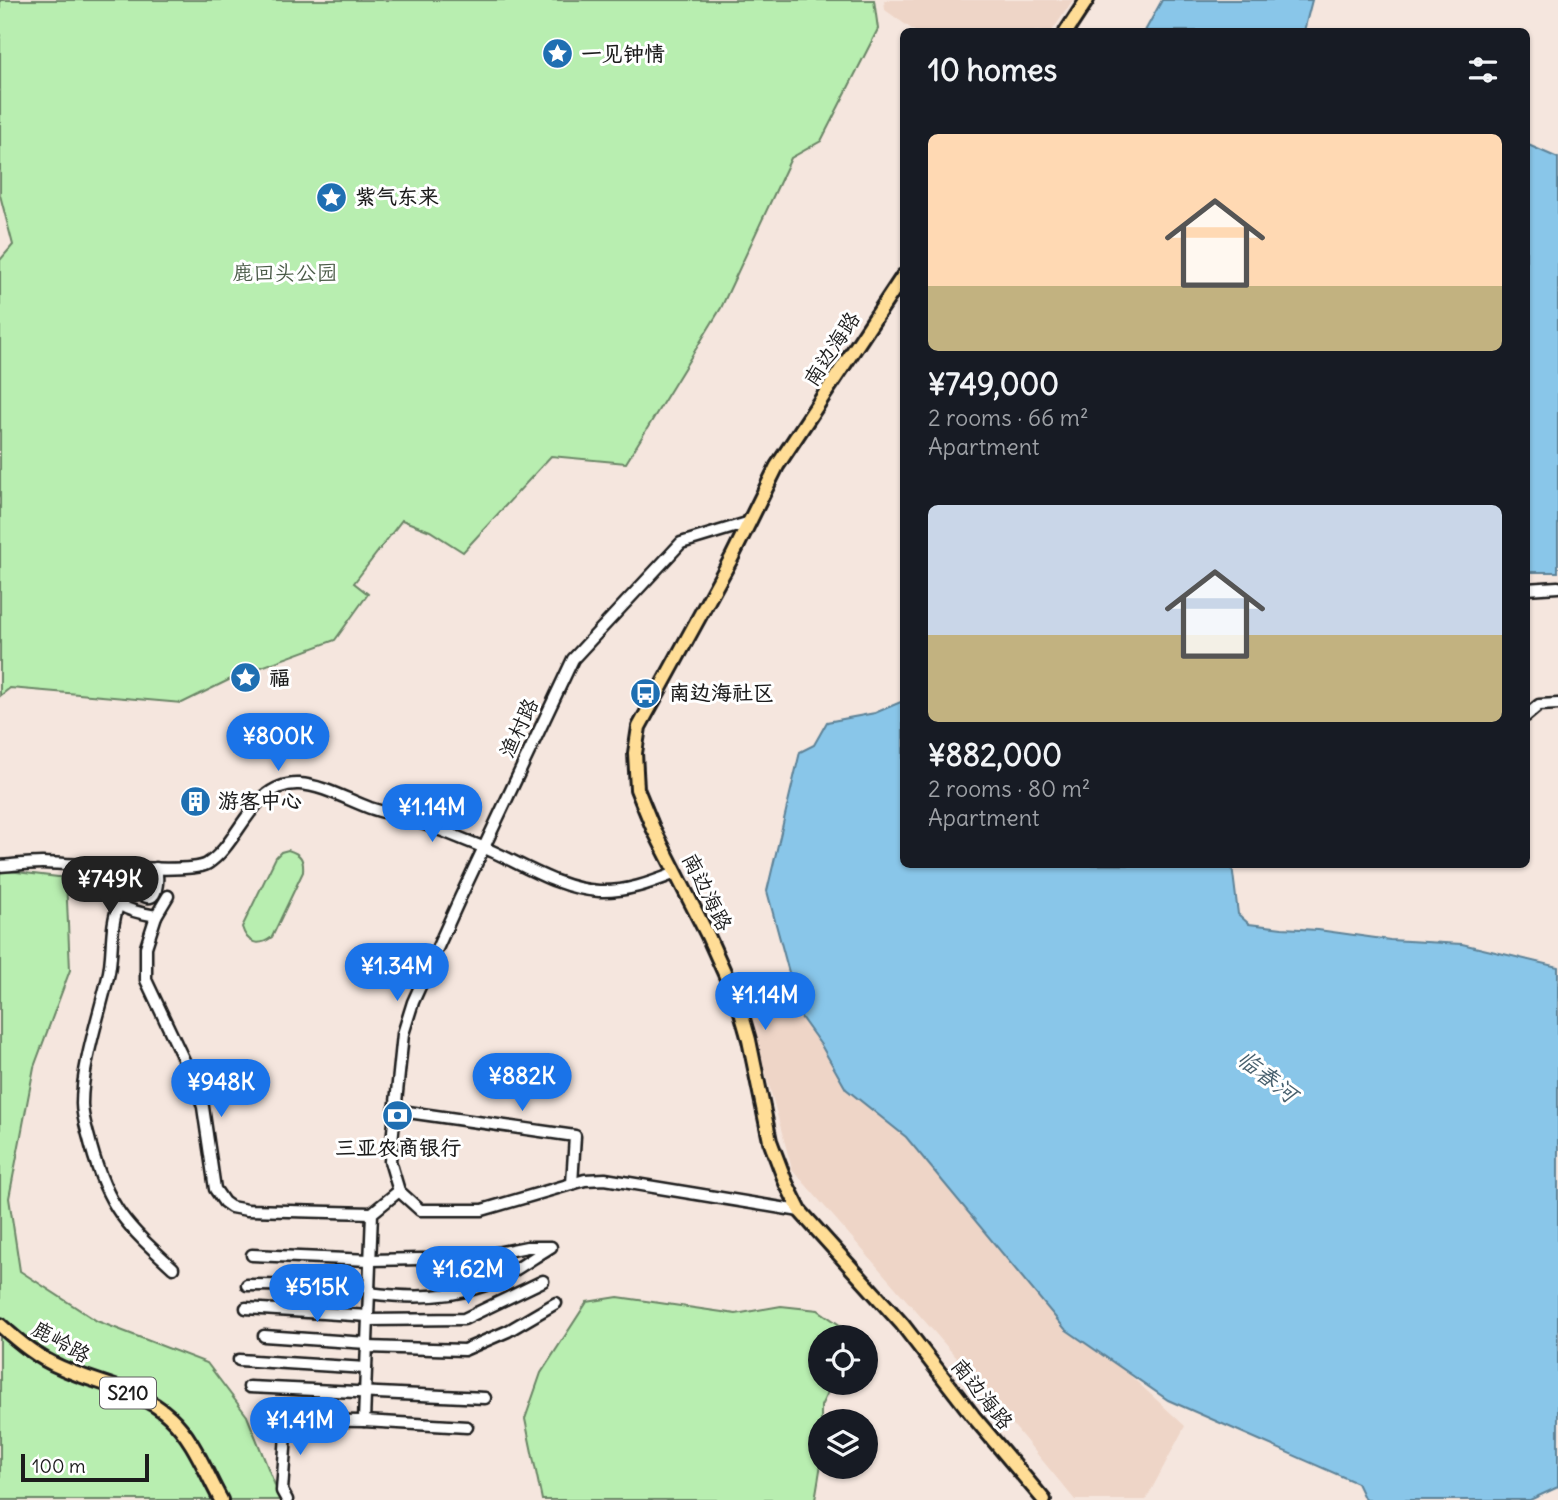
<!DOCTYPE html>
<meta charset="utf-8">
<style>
body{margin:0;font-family:Delius,"LXGW WenKai TC",sans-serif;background:#242831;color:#f1f3f6;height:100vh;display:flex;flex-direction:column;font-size:26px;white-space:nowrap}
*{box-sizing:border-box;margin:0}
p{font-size:23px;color:#9ea1a6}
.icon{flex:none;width:38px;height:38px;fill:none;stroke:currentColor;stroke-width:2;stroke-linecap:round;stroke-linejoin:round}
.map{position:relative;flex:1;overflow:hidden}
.sheet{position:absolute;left:900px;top:28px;width:630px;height:840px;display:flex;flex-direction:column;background:#171b24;border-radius:10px;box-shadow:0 2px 5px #0004}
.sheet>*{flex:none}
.fabs{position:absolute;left:808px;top:1325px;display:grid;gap:14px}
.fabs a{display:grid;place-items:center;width:70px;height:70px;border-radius:50%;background:#171b24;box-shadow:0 2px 5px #0004;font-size:35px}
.scale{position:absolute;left:21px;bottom:18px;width:128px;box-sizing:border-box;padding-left:7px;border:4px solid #1c1c1c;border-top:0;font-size:19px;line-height:24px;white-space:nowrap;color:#1c1c1c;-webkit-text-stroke:5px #fff;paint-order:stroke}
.price{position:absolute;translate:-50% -60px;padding:0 16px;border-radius:24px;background:#1a73e8;color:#fff;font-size:23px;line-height:46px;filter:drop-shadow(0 2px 4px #0008)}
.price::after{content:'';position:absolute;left:50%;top:42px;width:21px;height:16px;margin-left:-10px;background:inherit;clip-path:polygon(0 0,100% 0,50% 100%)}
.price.current{background:#222;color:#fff}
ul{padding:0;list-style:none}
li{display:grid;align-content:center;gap:14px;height:371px;padding:0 28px}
li span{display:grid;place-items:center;height:217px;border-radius:10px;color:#555}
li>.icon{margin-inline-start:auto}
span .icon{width:126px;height:126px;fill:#fffc;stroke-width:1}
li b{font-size:30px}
h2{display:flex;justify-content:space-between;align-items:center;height:84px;padding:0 28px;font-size:30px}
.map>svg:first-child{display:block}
</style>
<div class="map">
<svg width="1558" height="1500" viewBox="0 0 1558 1500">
<rect width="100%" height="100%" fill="#f5e6de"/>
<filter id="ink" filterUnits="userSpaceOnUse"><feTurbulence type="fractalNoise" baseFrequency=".0143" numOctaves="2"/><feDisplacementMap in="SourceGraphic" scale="14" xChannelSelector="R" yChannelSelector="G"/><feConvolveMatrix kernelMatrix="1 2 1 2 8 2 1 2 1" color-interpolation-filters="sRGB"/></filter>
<g filter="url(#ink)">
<!-- built -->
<g fill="#eed5c7">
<path d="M884,0H1073L1052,31L916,32L885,10Z"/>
<path d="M797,988L840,1065L1059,1310L1185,1426L1146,1500H1075L977,1381L792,1169L747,1005Z"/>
</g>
<!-- green -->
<g fill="#b8eeb0" stroke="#6a8566" stroke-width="2">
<path d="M0,0H874L878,29L821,141L791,158L721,308L626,463L551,456L463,552L430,531L402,520L354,583L368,594L335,640L237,676L182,703L10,688L0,696V260L13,245L0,195Z"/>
<path d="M288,850C301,854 304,859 303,872L272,937C259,947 247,944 242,927L276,857L281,852Z"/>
<path d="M0,870L66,878L70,970L34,1067L9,1198L20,1271L97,1321L207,1363L247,1416L281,1500H0Z"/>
<path d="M618,1297L736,1314L781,1306L818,1310L857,1337H821V1382L832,1383L821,1406V1464L815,1500H542L525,1419L541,1373L587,1302Z"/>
</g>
<!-- water -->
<g fill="#89c6e9" stroke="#5d8297" stroke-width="2">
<path d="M1162,0H1312L1304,31H1145Z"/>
<path d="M1526,144L1558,158V572H1526Z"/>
<path d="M903,701V864L1232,865L1238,914L1249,924L1282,928L1318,930L1390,940L1462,944L1558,967V1487L1530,1500H1365L1357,1483L1168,1400L1065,1329L906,1137L846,1089L821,1045L801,1017L767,891L800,752L814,745L827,722L875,713Z"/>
</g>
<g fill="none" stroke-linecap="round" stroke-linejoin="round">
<defs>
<g id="minor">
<path d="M747,523L681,543L573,659L460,898L413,1002L403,1034L390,1161L399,1191L420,1210H482L585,1180L605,1179L800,1211"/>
<path d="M1526,589L1558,587"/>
<path d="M1526,716L1539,705L1558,704"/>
<path d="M0,866C14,865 28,863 42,863C71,863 188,875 207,864C241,843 251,782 299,784C322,785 348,800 370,808C385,813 400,816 415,821C437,828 459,838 480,846C518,861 557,889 599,891C627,892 650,883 676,873"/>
<path d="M156,868C158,877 159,907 141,894C135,890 135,884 128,882C123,881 121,882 116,883C107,909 137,912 156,916L168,896"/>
<path d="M119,904C109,927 114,953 108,977C99,1016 82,1064 82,1104C82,1117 88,1133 91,1146C108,1208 126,1225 173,1268"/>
<path d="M156,916L146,947V980L197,1088L203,1107L215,1189L224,1202L231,1207L247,1210L372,1213"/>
<path d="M394,1110L575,1136L572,1184"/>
<path d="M252,1255L370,1260L471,1258L527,1247H551"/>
<path d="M247,1285L369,1286"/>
<path d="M369,1293C406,1298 447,1299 483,1286C506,1278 528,1261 549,1248"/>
<path d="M246,1308L368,1316"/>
<path d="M368,1320L464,1319L543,1281"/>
<path d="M264,1336L367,1343"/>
<path d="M367,1347L464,1350L508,1331L556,1303"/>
<path d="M239,1360L366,1368"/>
<path d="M249,1387L485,1398"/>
<path d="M364,1421L467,1427"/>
<path d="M287,1500L282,1491L287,1420L364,1421L372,1213L399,1191"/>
</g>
<g id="major">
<path d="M1066,32L1087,0"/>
<path d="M903,276L777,466L732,557L639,727L635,753L637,789L653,828L708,936L739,1005L749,1040L770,1141L786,1183L800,1211L902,1324L973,1416L1044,1500"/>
<path d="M0,1325C19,1342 38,1358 62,1368C97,1384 142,1390 170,1417C193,1438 206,1473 221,1500"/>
</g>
</defs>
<!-- minor casing -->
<use href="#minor" stroke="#1c1c1c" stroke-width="15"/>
<!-- major casing -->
<use href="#major" stroke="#1c1c1c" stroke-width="18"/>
<!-- minor -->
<use href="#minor" stroke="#fff" stroke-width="10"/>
<!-- major -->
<use href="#major" stroke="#ffdd96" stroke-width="12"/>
</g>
</g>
<!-- icons -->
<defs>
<symbol id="sight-disc" viewBox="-11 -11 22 22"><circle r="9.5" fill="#1f6fb2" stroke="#fff"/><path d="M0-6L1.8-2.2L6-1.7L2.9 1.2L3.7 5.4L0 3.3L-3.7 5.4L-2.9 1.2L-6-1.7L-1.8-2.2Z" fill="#fff"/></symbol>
<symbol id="bus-disc" viewBox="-11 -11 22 22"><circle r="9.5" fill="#1f6fb2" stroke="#fff"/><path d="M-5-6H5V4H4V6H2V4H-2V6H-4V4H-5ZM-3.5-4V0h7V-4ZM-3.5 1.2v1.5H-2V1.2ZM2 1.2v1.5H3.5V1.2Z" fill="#fff"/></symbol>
<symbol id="building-disc" viewBox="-11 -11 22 22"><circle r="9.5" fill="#1f6fb2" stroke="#fff"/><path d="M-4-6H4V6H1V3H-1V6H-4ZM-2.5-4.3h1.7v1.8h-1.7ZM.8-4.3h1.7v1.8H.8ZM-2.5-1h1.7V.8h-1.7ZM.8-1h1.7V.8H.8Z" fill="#fff"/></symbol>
<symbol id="bank-disc" viewBox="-11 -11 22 22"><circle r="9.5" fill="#1f6fb2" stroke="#fff"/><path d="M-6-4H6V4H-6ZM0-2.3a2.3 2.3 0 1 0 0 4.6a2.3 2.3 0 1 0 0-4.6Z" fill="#fff"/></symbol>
</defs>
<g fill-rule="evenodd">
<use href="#sight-disc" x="540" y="36" width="35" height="35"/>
<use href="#sight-disc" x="314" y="180" width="35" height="35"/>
<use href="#sight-disc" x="228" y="660" width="35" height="35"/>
<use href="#bus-disc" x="628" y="676" width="35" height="35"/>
<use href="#building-disc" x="178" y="784" width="35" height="35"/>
<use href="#bank-disc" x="380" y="1098" width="35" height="35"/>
</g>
<g text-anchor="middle" stroke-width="6" stroke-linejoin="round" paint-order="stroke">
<!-- shield labels -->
<rect fill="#fff" stroke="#606060" stroke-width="2" x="100" y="1377.5" width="56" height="31" rx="5"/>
<g font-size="19" font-weight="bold" fill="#1c1c1c">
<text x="128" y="1400">S210</text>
</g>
<!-- poi labels -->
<g font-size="21" font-weight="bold" fill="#1c1c1c" stroke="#fff" text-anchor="start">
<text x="581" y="61">一见钟情</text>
<text x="355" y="204">紫气东来</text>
<text x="269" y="685">福</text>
<text x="669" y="700">南边海社区</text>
<text x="218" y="808">游客中心</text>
<text x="398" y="1155" text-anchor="middle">三亚农商银行</text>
</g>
<!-- park labels -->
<g font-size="21" fill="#4b5b48" stroke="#fff">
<text x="285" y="280">鹿回头公园</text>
</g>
<!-- street labels -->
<g font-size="21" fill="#1c1c1c" stroke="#fff">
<text transform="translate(832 349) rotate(-57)" y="7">南边海路</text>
<text transform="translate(519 728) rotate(-65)" y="7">渔村路</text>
<text transform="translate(707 892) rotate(63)" y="7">南边海路</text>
<text transform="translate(61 1342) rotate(29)" y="7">鹿岭路</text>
<text transform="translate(982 1394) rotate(51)" y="7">南边海路</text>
</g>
<!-- water labels -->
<g font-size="23" font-style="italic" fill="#48606e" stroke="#fff">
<text transform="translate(1267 1076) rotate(38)" y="8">临春河</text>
</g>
</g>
</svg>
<div class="fabs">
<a><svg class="icon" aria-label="locate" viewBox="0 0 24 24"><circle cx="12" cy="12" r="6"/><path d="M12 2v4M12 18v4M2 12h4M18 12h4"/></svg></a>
<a><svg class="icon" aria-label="layers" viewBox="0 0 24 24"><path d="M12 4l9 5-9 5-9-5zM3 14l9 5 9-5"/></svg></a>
</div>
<div class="scale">100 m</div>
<b class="price" style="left:278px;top:773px">¥800K</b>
<b class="price" style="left:432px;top:844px">¥1.14M</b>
<b class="price current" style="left:110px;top:916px">¥749K</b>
<b class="price" style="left:397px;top:1003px">¥1.34M</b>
<b class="price" style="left:765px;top:1032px">¥1.14M</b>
<b class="price" style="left:522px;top:1113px">¥882K</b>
<b class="price" style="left:221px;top:1119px">¥948K</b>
<b class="price" style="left:468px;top:1306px">¥1.62M</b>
<b class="price" style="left:317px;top:1324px">¥515K</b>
<b class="price" style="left:300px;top:1457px">¥1.41M</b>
<section class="sheet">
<h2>10 homes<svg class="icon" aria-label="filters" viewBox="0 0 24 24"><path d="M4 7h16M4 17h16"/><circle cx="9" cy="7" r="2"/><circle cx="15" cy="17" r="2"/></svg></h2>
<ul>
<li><span style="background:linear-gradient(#ffd9b3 70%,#c2b280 0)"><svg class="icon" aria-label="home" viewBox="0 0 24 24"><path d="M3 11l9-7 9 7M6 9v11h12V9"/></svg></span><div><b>¥749,000</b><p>2 rooms · 66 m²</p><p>Apartment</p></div></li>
<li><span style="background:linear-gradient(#c9d6e8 60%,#c2b280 0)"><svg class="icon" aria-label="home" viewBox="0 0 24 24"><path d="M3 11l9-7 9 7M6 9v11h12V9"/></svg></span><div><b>¥882,000</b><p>2 rooms · 80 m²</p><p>Apartment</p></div></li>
</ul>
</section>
</div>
